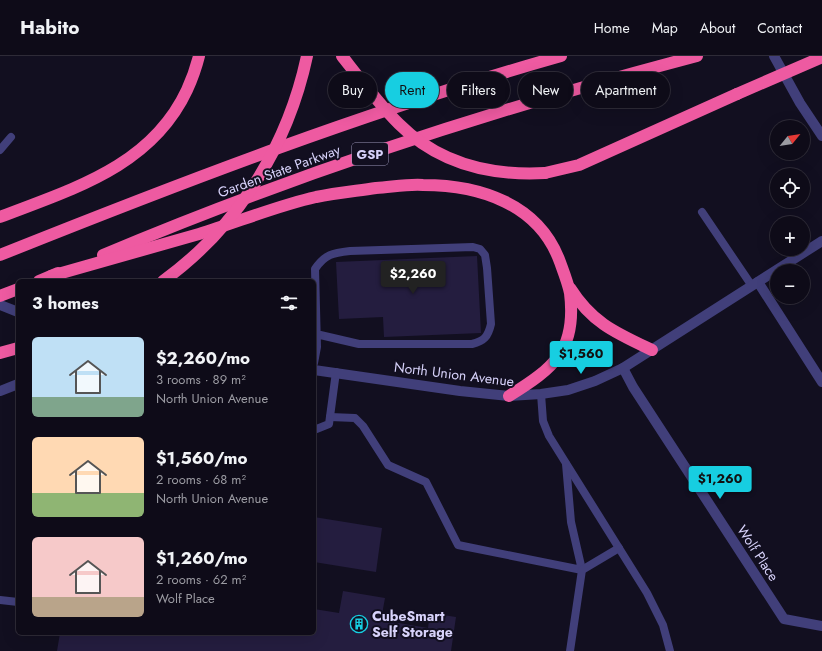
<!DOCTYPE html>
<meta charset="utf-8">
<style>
body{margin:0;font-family:Jost,sans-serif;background:#171421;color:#f1f3f6;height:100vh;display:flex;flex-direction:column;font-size:15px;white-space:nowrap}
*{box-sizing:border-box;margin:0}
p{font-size:13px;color:#9b9ba2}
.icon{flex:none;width:22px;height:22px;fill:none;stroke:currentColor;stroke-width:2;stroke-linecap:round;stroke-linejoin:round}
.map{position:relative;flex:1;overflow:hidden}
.details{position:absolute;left:16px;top:223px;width:300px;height:356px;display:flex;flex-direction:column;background:#0e0b18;border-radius:6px;box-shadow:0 4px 16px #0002,0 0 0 1px #2e2b37}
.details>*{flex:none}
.top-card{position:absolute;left:328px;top:16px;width:380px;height:36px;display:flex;gap:8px}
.needle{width:26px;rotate:60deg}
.buttons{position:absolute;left:770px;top:64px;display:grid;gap:8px}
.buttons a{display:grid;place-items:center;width:40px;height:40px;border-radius:50%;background:#0e0b18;box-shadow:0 4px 16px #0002,0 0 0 1px #2e2b37;font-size:20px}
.price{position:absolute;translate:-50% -34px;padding:0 9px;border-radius:4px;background:#17cee1;color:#111;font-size:13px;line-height:26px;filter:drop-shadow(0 1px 2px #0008)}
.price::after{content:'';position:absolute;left:50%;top:24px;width:12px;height:9px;margin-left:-6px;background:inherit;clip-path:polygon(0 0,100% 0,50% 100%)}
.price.selected{background:#222;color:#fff}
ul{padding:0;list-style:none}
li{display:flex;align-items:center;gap:12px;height:100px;padding:0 16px}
li span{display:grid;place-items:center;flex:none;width:112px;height:80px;border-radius:6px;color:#555}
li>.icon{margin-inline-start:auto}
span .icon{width:48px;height:48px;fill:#fffc;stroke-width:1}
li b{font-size:17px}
h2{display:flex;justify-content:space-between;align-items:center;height:48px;padding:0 16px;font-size:17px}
.pill{padding:0 14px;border-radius:18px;background:#0e0b18;box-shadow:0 4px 16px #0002,0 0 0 1px #2e2b37;font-size:14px;line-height:36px}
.pill.selected{background:#17cee1;color:#111}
header{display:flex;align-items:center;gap:24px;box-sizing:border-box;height:56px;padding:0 20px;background:#0e0b18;border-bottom:1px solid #2e2b37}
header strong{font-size:19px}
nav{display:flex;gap:22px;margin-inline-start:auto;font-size:14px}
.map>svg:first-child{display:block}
</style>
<header>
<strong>Habito</strong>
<nav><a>Home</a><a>Map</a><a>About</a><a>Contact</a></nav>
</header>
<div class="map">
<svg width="822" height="595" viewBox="0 0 822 595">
<rect width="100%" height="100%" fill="#120f20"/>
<!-- building -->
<g fill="#241d3f">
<path d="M477,200L481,277L384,281L383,261L339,263L336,206Z"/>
<path d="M314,461L382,472L376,516L314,506Z"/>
<path d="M343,535L385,542L381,564L428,572L430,557L456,561L451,595H57L60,577H314V553L339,557Z"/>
</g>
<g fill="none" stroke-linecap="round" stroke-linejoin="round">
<!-- service -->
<g stroke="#413f7a" stroke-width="8">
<path d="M0,94L11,81"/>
<path d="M702,156L752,230"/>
<path d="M314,307L317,291L315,213C325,198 333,197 350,195L473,191L480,193L485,199L487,212L491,268C488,281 484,285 472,288H359L316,278"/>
<path d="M541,338L543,365L549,380L647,537L663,569L670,595"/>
<path d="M330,361L355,362L363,370L388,409L426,426L458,489L582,514L571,466L566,408"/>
<path d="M314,374L329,368L336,316"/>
<path d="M0,544L18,546"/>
<path d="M570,595L582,514L619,492"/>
</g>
<!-- minor -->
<g stroke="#413f7a" stroke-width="10">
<path d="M758,226L822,326"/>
<path d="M623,312L633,331L784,563L822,570"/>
</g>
<!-- tertiary -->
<g stroke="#413f7a" stroke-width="10">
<path d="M774,0L800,47L822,80"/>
<path d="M0,249L18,256"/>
<path d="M314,314L460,335L509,340L541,338L568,334L595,325L623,312L822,185"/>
<path d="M0,335L18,328"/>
</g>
<!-- motorway -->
<g stroke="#ee5aa1" stroke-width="12">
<path d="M545,117L579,109L737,38"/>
<path d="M0,161C72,133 151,111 187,34C192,23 196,12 199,0"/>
<path d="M0,199C185,125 370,54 561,0"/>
<path d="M103,199C295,118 495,53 697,0"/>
<path d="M51,220C100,206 150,192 199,178C238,166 276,150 316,141C336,137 356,135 376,132C392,131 407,128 423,129C480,129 539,148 560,206C564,217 568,227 570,237C577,294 554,312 509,340"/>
<path d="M39,225L58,217"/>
<path d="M570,232C592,267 616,277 652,294"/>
<path d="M0,240L18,233"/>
<path d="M0,297L18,292"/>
</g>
<!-- motorway-bridge -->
<g stroke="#ee5aa1" stroke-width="12">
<path d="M342,0C360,23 378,47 399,68C439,108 490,120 545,117"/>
<path d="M737,38L820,2"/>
<path d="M163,225C238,171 288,89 307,0"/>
</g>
</g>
<!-- icons -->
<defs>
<symbol id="building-ring" viewBox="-11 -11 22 22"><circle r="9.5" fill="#120f20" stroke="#17cee1" stroke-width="1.5"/><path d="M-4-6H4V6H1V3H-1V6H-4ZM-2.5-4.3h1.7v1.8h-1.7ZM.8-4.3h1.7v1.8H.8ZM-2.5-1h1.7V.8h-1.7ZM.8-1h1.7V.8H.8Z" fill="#17cee1"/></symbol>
</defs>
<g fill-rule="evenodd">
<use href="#building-ring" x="349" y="558" width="20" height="20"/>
</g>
<g text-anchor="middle" stroke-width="4" stroke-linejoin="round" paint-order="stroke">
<!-- shield labels -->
<rect fill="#120f20" stroke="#9c98b9" stroke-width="1" x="352" y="87" width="36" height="22" rx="3"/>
<g font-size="13" font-weight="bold" fill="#d7d2fa">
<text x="370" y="103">GSP</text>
</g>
<!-- street labels -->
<g font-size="14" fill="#d7d2fa" stroke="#120f20">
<text transform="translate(279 115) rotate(-20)" y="5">Garden State Parkway</text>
<text transform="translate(454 318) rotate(7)" y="5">North Union Avenue</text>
<text transform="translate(758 497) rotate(57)" y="5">Wolf Place</text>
</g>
<!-- poi labels -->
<g font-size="14" font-weight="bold" fill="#d7d2fa" stroke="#120f20" text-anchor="start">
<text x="372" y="565">CubeSmart<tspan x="372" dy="16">Self Storage</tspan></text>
</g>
</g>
</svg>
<div class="buttons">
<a><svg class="needle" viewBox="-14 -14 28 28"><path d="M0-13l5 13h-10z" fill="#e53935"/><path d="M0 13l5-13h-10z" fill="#9b9ba2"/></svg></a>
<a><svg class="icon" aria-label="locate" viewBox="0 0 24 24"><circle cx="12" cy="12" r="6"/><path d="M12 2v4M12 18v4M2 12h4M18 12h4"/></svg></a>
<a>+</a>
<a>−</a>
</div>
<b class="price selected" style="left:413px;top:239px">$2,260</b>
<b class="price" style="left:581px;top:319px">$1,560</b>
<b class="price" style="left:720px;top:444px">$1,260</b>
<div class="top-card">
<a class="pill">Buy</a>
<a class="pill selected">Rent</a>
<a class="pill">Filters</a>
<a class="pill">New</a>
<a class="pill">Apartment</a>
</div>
<section class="details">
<h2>3 homes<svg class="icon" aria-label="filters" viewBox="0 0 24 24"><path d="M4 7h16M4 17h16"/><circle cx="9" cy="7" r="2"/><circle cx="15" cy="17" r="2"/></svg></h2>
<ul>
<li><span style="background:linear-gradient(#bfe0f5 75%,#7fa58c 0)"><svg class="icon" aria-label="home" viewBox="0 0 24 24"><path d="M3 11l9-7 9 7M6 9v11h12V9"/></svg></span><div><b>$2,260/mo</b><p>3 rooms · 89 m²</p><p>North Union Avenue</p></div></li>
<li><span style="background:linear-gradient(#ffd9b3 70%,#8fb573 0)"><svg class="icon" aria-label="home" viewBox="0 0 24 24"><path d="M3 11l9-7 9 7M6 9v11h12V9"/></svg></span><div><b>$1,560/mo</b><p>2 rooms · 68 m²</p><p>North Union Avenue</p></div></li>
<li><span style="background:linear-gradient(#f6c9c9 75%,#b9a48a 0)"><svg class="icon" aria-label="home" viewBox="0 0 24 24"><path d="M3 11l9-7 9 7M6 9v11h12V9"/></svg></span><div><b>$1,260/mo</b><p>2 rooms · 62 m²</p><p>Wolf Place</p></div></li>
</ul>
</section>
</div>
